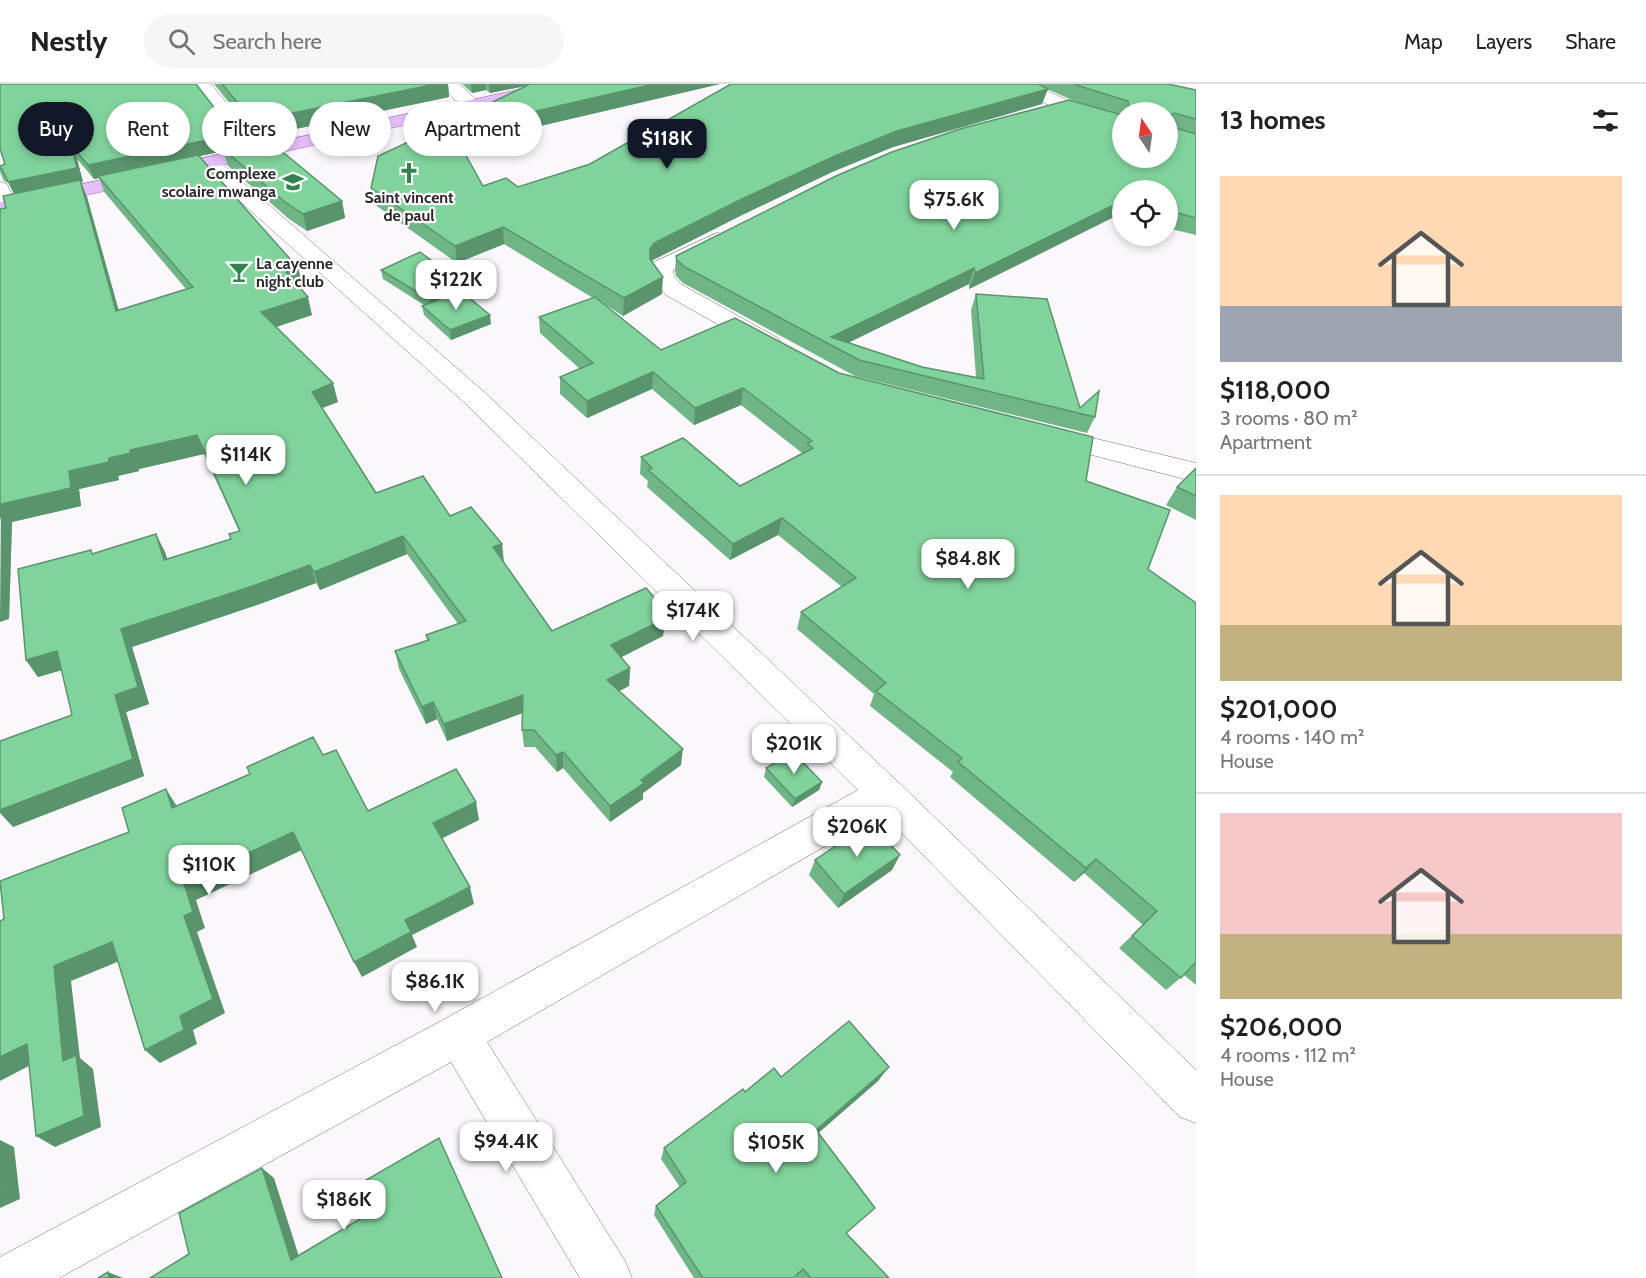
<!DOCTYPE html>
<meta charset="utf-8">
<style>
body{margin:0;font-family:Cabin,sans-serif;background:#f6f6f6;color:#222;height:100vh;display:flex;flex-direction:column;font-size:22px;white-space:nowrap}
*{box-sizing:border-box;margin:0}
p{font-size:20px;color:#767676}
.icon{flex:none;width:33px;height:33px;fill:none;stroke:currentColor;stroke-width:2;stroke-linecap:round;stroke-linejoin:round}
.map{position:relative;flex:1;overflow:hidden}
.drawer{display:flex;flex-direction:column;background:#fff;width:450px}
.drawer>*{flex:none}
.hud{position:absolute;left:18px;top:18px;width:570px;height:54px;display:flex;gap:12px}
.needle{width:39px;rotate:347deg}
.buttons{position:absolute;left:1112px;top:18px;display:grid;gap:12px}
.buttons a{display:grid;place-items:center;width:66px;height:66px;border-radius:50%;background:#fff;box-shadow:0 3px 9px #0003;font-size:30px}
.price{position:absolute;translate:-50% -51px;padding:0 14px;border-radius:12px;background:#fff;color:#222;font-size:20px;line-height:39px;filter:drop-shadow(0 2px 3px #0008)}
.price::after{content:'';position:absolute;left:50%;top:36px;width:18px;height:14px;margin-left:-9px;background:inherit;clip-path:polygon(0 0,100% 0,50% 100%)}
.price.current{background:#111827;color:#fff}
ul{padding:0;list-style:none}
li{display:grid;align-content:center;gap:12px;height:318px;padding:0 24px}
li+li{border-top:2px solid #e0e0e0}
li span{display:grid;place-items:center;height:186px;border-radius:0px;color:#555}
li>.icon{margin-inline-start:auto}
span .icon{width:108px;height:108px;fill:#fffc;stroke-width:1}
li b{font-size:26px}
h2{display:flex;justify-content:space-between;align-items:center;height:72px;padding:0 24px;font-size:26px}
.pill{padding:0 21px;border-radius:27px;background:#fff;box-shadow:0 3px 9px #0003;font-size:21px;line-height:54px}
.pill.current{background:#111827;color:#fff}
header{display:flex;align-items:center;gap:36px;box-sizing:border-box;height:84px;padding:0 30px;background:#fff;border-bottom:2px solid #e0e0e0}
header strong{font-size:28px}
nav{display:flex;gap:33px;margin-inline-start:auto;font-size:21px}
.search{width:420px;height:54px;background:#f6f6f6;display:flex;align-items:center;gap:15px;box-sizing:border-box;padding:0 21px;border-radius:33px;color:#767676;font-size:22px}
main{display:flex;flex:1;min-height:0}
.map>svg:first-child{display:block}
</style>
<header>
<strong>Nestly</strong>
<div class="search"><svg class="icon" aria-label="search" viewBox="0 0 24 24"><circle cx="10" cy="10" r="6"/><path d="M15 15l6 6"/></svg>Search here</div>
<nav><a>Map</a><a>Layers</a><a>Share</a></nav>
</header>
<main>
<div class="map">
<svg width="1196" height="1194" viewBox="0 0 1196 1194">
<rect width="100%" height="100%" fill="#fbf7fd"/>
<g fill="none" stroke-linecap="round" stroke-linejoin="round">
<defs>
<g id="minor">
<path d="M193,0H211L264,65L267,69L264,73H250Z"/>
<path d="M440,0H459L482,21L479,25C465,28 449,11 440,0Z"/>
<path d="M1010,0H1033L1071,18L1122,34V46L1059,26L1013,4Z"/>
<path d="M209,73L216,75L483,307L898,698L1196,986V1039L1180,1033L882,729L487,958L625,1177L632,1194H580L451,978L59,1194H0V1173L443,936L858,706L465,319L202,83L199,79L202,75Z"/>
<path d="M0,98L7,100L17,123L14,127H0Z"/>
<path d="M717,149L725,150L728,155L725,160L673,186L674,193L682,201L778,254L781,259L778,264L769,266L760,264L666,211L652,194L651,183L654,178Z"/>
<path d="M1047,343L1196,379V398L1038,357L1034,351L1038,345Z"/>
</g>
<path id="major" d="M545,0H578L575,4L569,5L0,130V118Z"/>
</defs>
<!-- minor casing -->
<use href="#minor" stroke="#767278" stroke-width="1"/>
<!-- major casing -->
<use href="#major" stroke="#996db1" stroke-width="1"/>
<!-- minor -->
<use href="#minor" fill="#fff" fill-rule="evenodd"/>
<!-- major -->
<use href="#major" fill="#e5befb" fill-rule="evenodd"/>
</g>
<!-- wall -->
<g fill="#6fb586" fill-rule="evenodd">
<path d="M214,0H448L449,13L257,53Z"/>
<path d="M462,0H720L476,57L472,44L470,29L526,2L490,9L486,6L472,9Z"/>
<path d="M731,0H1168L1196,6V151L1167,144V106H1122V132L1118,131L969,205V200L848,259L922,283L976,293L971,226L976,210L1080,324L1095,333L1087,349L855,292L683,199L676,192L675,187L676,172L1100,25L1072,16L1047,5L1042,20L893,63L832,88L742,131L653,176L652,177L662,210L623,232L603,219L661,266L839,289L1086,397L1148,485L1196,519V901L1184,891L1166,906L1119,864L1143,841L1084,789L1074,798L950,693L953,688L870,622L874,610L797,545L801,528L842,503L778,451L730,476L647,403L648,397L640,390L641,373L740,402L802,369L741,321L694,341L652,305L587,334L560,310V293L580,285L540,249L539,233L593,214L504,160L457,179L374,120L371,104L483,102L518,103L590,80ZM1122,28H1167L1122,74Z"/>
<path d="M234,58V63L342,117L345,134L307,147L289,135L228,82L223,67L200,72L298,184L303,202L299,203L312,231L276,243L338,318L322,324L376,409L450,432L502,460L503,478L552,547L665,535L663,552L621,573L630,584L629,602L619,607L681,681L643,709V715L610,738L563,684L557,688L535,663H524L522,646L523,629L447,657L437,635L426,640L399,585L395,567L427,556L426,551L458,540L407,470L320,506L316,499L260,520L132,563L149,620L126,628L144,692L13,743L72,631L62,586L38,593L26,576L93,470L165,468L167,475L231,455L239,447L204,370L139,385V387L118,392L119,396L79,405L81,422L12,438L9,535L6,124L14,110L9,99L4,97L0,88V82L5,80L0,65ZM77,75L94,95L99,94L105,109L186,205L118,226L87,113L81,98H83Z"/>
<path d="M381,186L465,201L466,210V211L491,240L451,256L424,231L422,222L424,221L383,195Z"/>
<path d="M1196,384V436L1166,421L1177,403Z"/>
<path d="M766,684L822,698L819,706L792,723L764,693Z"/>
<path d="M815,776L892,786L838,824L809,791Z"/>
<path d="M781,993L878,997L818,1049L846,1149L889,1194H796L795,1193L794,1194H694L654,1131L656,1122L680,1103L661,1075L664,1064Z"/>
</g>
<!-- shaded-wall -->
<g fill="#5a946d">
<path d="M436,0H448L449,13L257,53L253,37Z"/>
<path d="M471,0H486V6L472,9Z"/>
<path d="M489,0H536L490,9Z"/>
<path d="M654,0H720L476,57L475,41Z"/>
<path d="M1048,5L1042,20L893,63L832,88L742,131L653,176L649,182L650,165L654,159L744,114L835,72L897,47Z"/>
<path d="M230,44L234,58L235,65H223V67L100,94L98,92L99,94L94,95L88,81Z"/>
<path d="M71,61L77,75L83,98H81L87,113L124,245L15,112L8,98Z"/>
<path d="M342,117L345,134L307,147L303,130Z"/>
<path d="M1122,117V121L1118,131L969,205L975,189Z"/>
<path d="M503,143L504,160L457,179L455,162Z"/>
<path d="M298,184L303,202L291,206L286,188Z"/>
<path d="M974,184L969,200L837,264L831,253Z"/>
<path d="M663,193L662,210L623,232L624,214Z"/>
<path d="M465,201L466,210L431,225L430,216Z"/>
<path d="M308,213L312,231L267,246L261,228Z"/>
<path d="M490,231L491,240L451,256L450,246Z"/>
<path d="M653,288L652,305L587,334V317Z"/>
<path d="M333,299L338,318L317,326L312,308Z"/>
<path d="M743,304L741,321L694,341L695,324Z"/>
<path d="M197,351L204,370L139,385V387L118,392L119,396L79,405L81,422L12,438L9,535L0,538L1,420L69,387L130,366Z"/>
<path d="M782,434L778,451L730,476L733,460Z"/>
<path d="M156,450L165,468L173,494L164,476Z"/>
<path d="M403,452L407,470L320,506L314,488Z"/>
<path d="M502,460L504,478L493,463Z"/>
<path d="M310,481L316,499L260,520L132,563L149,620L126,628L144,692L13,743L0,729V726L115,611L121,545Z"/>
<path d="M665,535L663,552L610,579L611,561Z"/>
<path d="M57,567L69,584L38,593L26,576Z"/>
<path d="M630,584L629,602L607,613V596Z"/>
<path d="M523,611L525,628L447,657L444,640Z"/>
<path d="M433,618L437,635L426,640L422,623Z"/>
<path d="M683,665L681,681L643,709V715L610,738V722L641,696Z"/>
<path d="M563,668V684L557,688L556,671Z"/>
<path d="M822,698L819,706L792,723L795,715Z"/>
<path d="M166,705L178,724H172Z"/>
<path d="M476,718L479,736L437,757L433,739Z"/>
<path d="M293,748L302,766L196,816L205,844L197,848L225,929L193,946L197,960L160,979L145,966L180,932L184,832V799Z"/>
<path d="M900,771L892,786L838,824L844,810Z"/>
<path d="M1096,775L1084,789L1074,798L1086,784Z"/>
<path d="M470,803L474,820L412,851L417,863L362,893L354,878L405,836Z"/>
<path d="M112,858L127,874L71,897L80,974L93,985L101,1043L55,1063L36,1052L63,977L54,882Z"/>
<path d="M27,960L46,973L0,997V973Z"/>
<path d="M889,983L878,997L808,1058L816,1046Z"/>
<path d="M0,1056L14,1063L20,1115L0,1124Z"/>
<path d="M262,1084L274,1094L302,1182L291,1176Z"/>
<path d="M108,1188L123,1194H109Z"/>
</g>
<!-- building -->
<g fill="#81d39c" stroke="#5a946d" stroke-width="1.5">
<path d="M0,0H196L230,44L231,51L88,81L71,61L77,84L8,98L2,85L0,84V82L5,80L0,65Z"/>
<path d="M222,0H436L253,37Z"/>
<path d="M530,0H654L475,41L470,29Z"/>
<path d="M731,0H1038L1048,5L897,47L835,72L744,114L654,159L650,165V175L663,193L624,214L503,143L455,162L371,104L378,72L406,59L445,58L463,66L483,102L506,94L518,103L590,80Z"/>
<path d="M1073,0H1168L1196,6V35L1174,29L1171,31V43L1196,50V134L1167,126V106H1122V117L975,189L974,184L831,253L922,283L984,295L976,210L1047,215L1080,324L1099,307L1095,333L859,276L685,183L677,176L676,172L836,92L892,68L960,45L1069,16L1122,31V74H1167V28H1129L1128,17Z"/>
<path d="M248,60H273L342,117L303,130L285,118L223,65Z"/>
<path d="M198,71L298,184L286,188L308,213L261,228L333,299L312,308L376,409L423,392L450,432L471,423L502,460L493,463L552,547L646,504L658,518L665,535L611,561L630,584L607,596L683,665L641,696L644,699L610,722L563,668L556,671L534,646H522L523,611L444,640L433,618L422,623L395,567L429,556L426,551L466,537L403,452L314,488L310,481L253,502L121,545L138,603L115,611L133,675L0,726V657L72,631L57,567L26,576L18,485L91,466L92,470L156,450L164,476L231,455L229,450L240,447L197,351L130,366L131,369L109,374V378L69,387L71,404L1,420L0,435V125L6,124L3,112L80,96L116,227L193,203L98,92Z"/>
<path d="M420,168L465,201L430,216L381,186Z"/>
<path d="M461,207L490,231L450,246L422,222Z"/>
<path d="M595,213L661,266L735,234L839,289L1093,353L1086,397L1170,426L1148,485L1196,519V878L1181,894L1132,852L1157,827L1096,775L1086,784L958,678L962,674L876,607L886,599L801,528L856,494L782,434L733,460L648,386L652,384L641,373L683,354L740,402L813,364L807,359L812,357L743,304L695,324L653,288L587,317L560,293L593,279L539,233Z"/>
<path d="M1196,384V412L1177,403Z"/>
<path d="M313,653L323,671L336,666L368,727L456,685L476,718L433,739L470,803L405,836L411,848L354,878L293,748L184,799L193,828L184,832L213,915L180,932L184,946L145,966L112,858L54,882L63,977L76,971L84,1032L36,1052L27,960L0,973V837L4,835L0,797L129,748L122,724L166,705L172,724L250,690L247,683Z"/>
<path d="M793,668L822,698L795,715L766,684Z"/>
<path d="M870,739L900,771L844,810L815,776Z"/>
<path d="M849,937L889,983L816,1046L875,1124L846,1149L889,1194H811L803,1185L793,1194H703L656,1122L686,1098L664,1064L743,1005L745,1008L774,984L781,993Z"/>
<path d="M439,1054L502,1194H150L189,1170L179,1129L262,1084L291,1176L377,1125L366,1096Z"/>
<path d="M0,1090L2,1107L0,1108Z"/>
<path d="M108,1188L109,1194H98Z"/>
</g>
<!-- icons -->
<defs>
<symbol id="church-bare" viewBox="-9 -9 18 18"><path d="M-1.2-6h2.4v3.5h3.3v2.4h-3.3V6h-2.4V-.1h-3.3v-2.4h3.3Z" fill="#348252" stroke="#fff" stroke-width="2.5" paint-order="stroke"/></symbol>
<symbol id="school-bare" viewBox="-9 -9 18 18"><path d="M0-5L7-2L0 1L-7-2ZM-4 1L0 2.5L4 1V4Q0 6-4 4Z" fill="#348252" stroke="#fff" stroke-width="2.5" paint-order="stroke"/></symbol>
<symbol id="bar-bare" viewBox="-9 -9 18 18"><path d="M-6-5H6L.8 .8V4.5H3.5V6h-7V4.5H-.8V.8Z" fill="#348252" stroke="#fff" stroke-width="2.5" paint-order="stroke"/></symbol>
</defs>
<g fill-rule="evenodd">
<use href="#church-bare" x="394" y="74" width="30" height="30"/>
<use href="#school-bare" x="278" y="83" width="30" height="30"/>
<use href="#bar-bare" x="224" y="173" width="30" height="30"/>
</g>
<g text-anchor="middle" stroke-width="4.5" stroke-linejoin="round" paint-order="stroke">
<!-- far-poi labels -->
<g font-size="16" font-weight="bold" fill="#2b292c" stroke="#fff" text-anchor="end">
<text x="276" y="95">Complexe<tspan x="276" dy="18">scolaire mwanga</tspan></text>
<text x="409" y="119" text-anchor="middle">Saint vincent<tspan x="409" dy="18">de paul</tspan></text>
<text x="256" y="185" text-anchor="start">La cayenne<tspan x="256" dy="18">night club</tspan></text>
</g>
</g>
</svg>
<div class="buttons">
<a><svg class="needle" viewBox="-14 -14 28 28"><path d="M0-13l5 13h-10z" fill="#e53935"/><path d="M0 13l5-13h-10z" fill="#767676"/></svg></a>
<a><svg class="icon" aria-label="locate" viewBox="0 0 24 24"><circle cx="12" cy="12" r="6"/><path d="M12 2v4M12 18v4M2 12h4M18 12h4"/></svg></a>
</div>
<b class="price current" style="left:667px;top:86px">$118K</b>
<b class="price" style="left:954px;top:147px">$75.6K</b>
<b class="price" style="left:456px;top:227px">$122K</b>
<b class="price" style="left:246px;top:402px">$114K</b>
<b class="price" style="left:968px;top:506px">$84.8K</b>
<b class="price" style="left:693px;top:558px">$174K</b>
<b class="price" style="left:794px;top:691px">$201K</b>
<b class="price" style="left:857px;top:774px">$206K</b>
<b class="price" style="left:209px;top:812px">$110K</b>
<b class="price" style="left:435px;top:929px">$86.1K</b>
<b class="price" style="left:506px;top:1089px">$94.4K</b>
<b class="price" style="left:776px;top:1090px">$105K</b>
<b class="price" style="left:344px;top:1147px">$186K</b>
<div class="hud">
<a class="pill current">Buy</a>
<a class="pill">Rent</a>
<a class="pill">Filters</a>
<a class="pill">New</a>
<a class="pill">Apartment</a>
</div>
</div>
<section class="drawer">
<h2>13 homes<svg class="icon" aria-label="filters" viewBox="0 0 24 24"><path d="M4 7h16M4 17h16"/><circle cx="9" cy="7" r="2"/><circle cx="15" cy="17" r="2"/></svg></h2>
<ul>
<li><span style="background:linear-gradient(#ffd9b3 70%,#9aa5b1 0)"><svg class="icon" aria-label="home" viewBox="0 0 24 24"><path d="M3 11l9-7 9 7M6 9v11h12V9"/></svg></span><div><b>$118,000</b><p>3 rooms · 80 m²</p><p>Apartment</p></div></li>
<li><span style="background:linear-gradient(#ffd9b3 70%,#c2b280 0)"><svg class="icon" aria-label="home" viewBox="0 0 24 24"><path d="M3 11l9-7 9 7M6 9v11h12V9"/></svg></span><div><b>$201,000</b><p>4 rooms · 140 m²</p><p>House</p></div></li>
<li><span style="background:linear-gradient(#f6c9c9 65%,#c2b280 0)"><svg class="icon" aria-label="home" viewBox="0 0 24 24"><path d="M3 11l9-7 9 7M6 9v11h12V9"/></svg></span><div><b>$206,000</b><p>4 rooms · 112 m²</p><p>House</p></div></li>
</ul>
</section>
</main>
